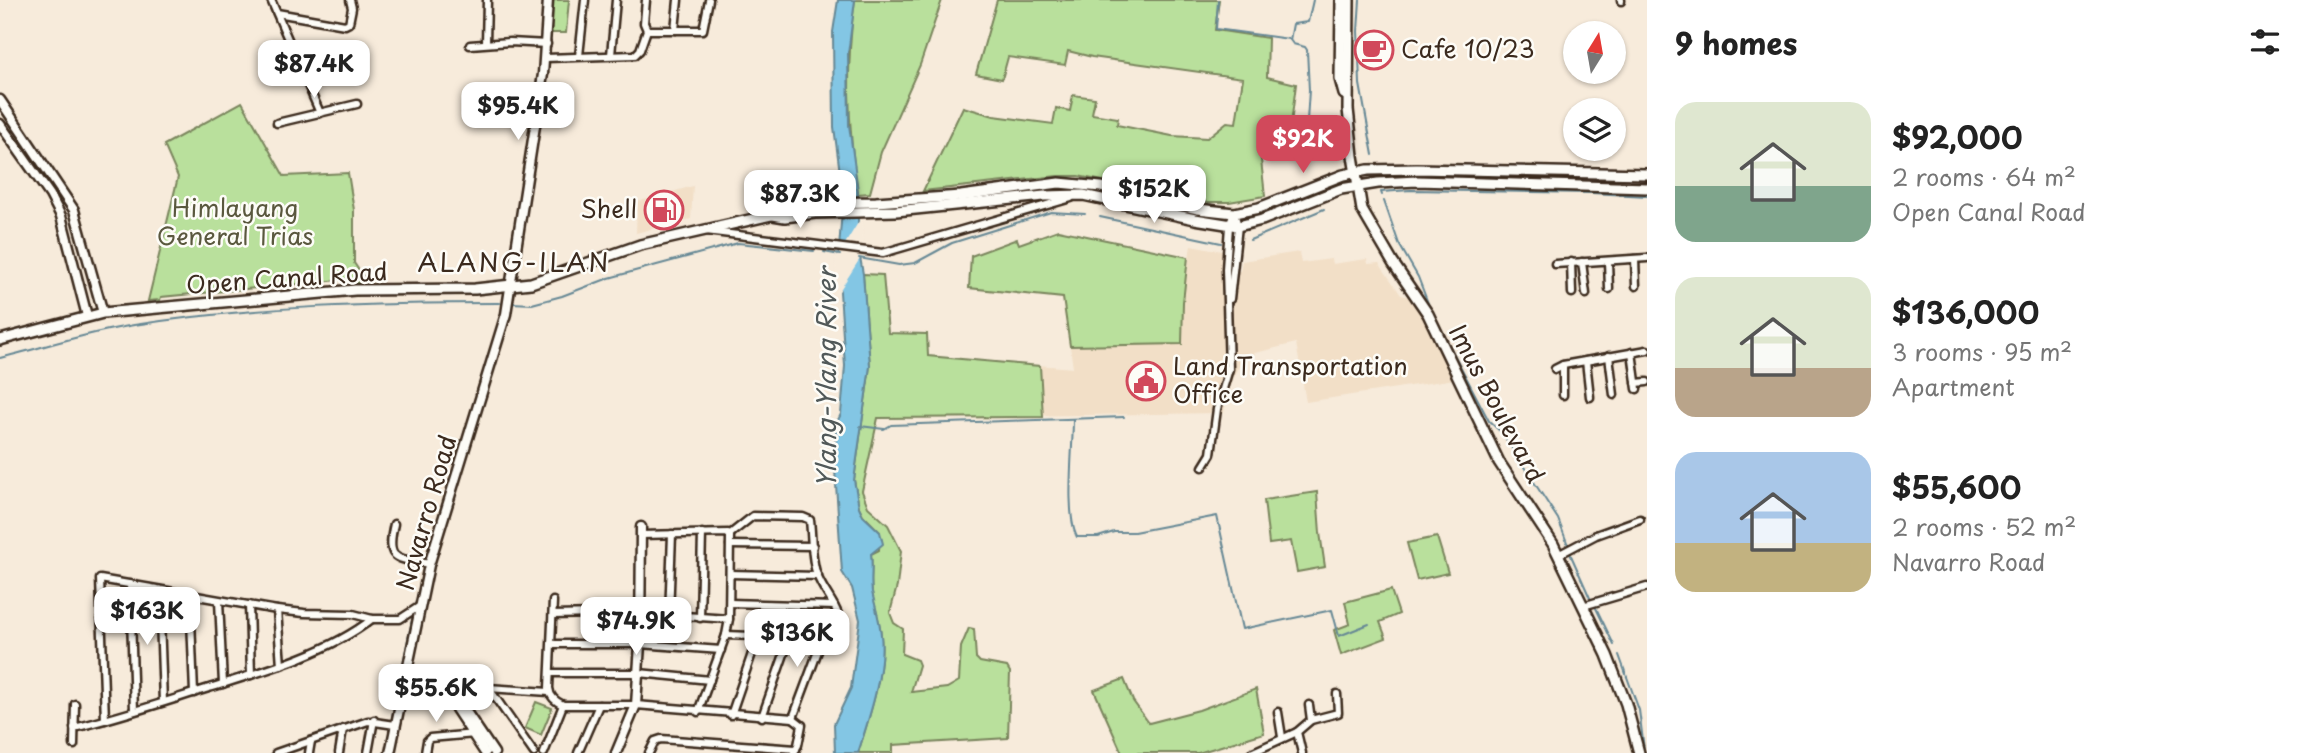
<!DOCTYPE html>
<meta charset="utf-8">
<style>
body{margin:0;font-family:"Playpen Sans",sans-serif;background:#f2f2f2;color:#222;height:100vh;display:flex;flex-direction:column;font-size:26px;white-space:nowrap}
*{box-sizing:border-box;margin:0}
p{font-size:23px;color:#767676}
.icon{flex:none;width:38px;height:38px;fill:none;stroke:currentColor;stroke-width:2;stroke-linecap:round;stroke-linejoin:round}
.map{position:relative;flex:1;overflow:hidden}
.panel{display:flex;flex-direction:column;background:#fff;width:665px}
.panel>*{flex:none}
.needle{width:46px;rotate:11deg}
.controls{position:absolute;left:1563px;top:21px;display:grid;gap:14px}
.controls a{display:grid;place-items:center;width:63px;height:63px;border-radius:50%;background:#fff;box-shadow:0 2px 5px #0004;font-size:35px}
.price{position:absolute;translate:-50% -60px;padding:0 16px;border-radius:14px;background:#fff;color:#222;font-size:23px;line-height:46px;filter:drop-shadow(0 2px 4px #0008)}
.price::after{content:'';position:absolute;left:50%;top:42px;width:21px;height:16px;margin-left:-10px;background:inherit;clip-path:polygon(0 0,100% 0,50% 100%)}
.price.active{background:#d1495b;color:#fff}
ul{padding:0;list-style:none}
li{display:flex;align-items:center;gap:21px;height:175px;padding:0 28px}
li span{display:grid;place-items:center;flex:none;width:196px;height:140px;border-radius:21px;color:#555}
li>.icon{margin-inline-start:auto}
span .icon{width:84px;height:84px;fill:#fffc;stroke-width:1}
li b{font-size:30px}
h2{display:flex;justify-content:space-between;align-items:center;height:84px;padding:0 28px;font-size:30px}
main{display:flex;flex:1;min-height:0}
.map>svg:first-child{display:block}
</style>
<main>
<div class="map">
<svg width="1647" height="753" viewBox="0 0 1647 753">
<rect width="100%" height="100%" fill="#f7ebdb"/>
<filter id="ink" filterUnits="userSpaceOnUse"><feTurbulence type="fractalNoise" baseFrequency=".0143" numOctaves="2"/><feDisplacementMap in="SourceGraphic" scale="14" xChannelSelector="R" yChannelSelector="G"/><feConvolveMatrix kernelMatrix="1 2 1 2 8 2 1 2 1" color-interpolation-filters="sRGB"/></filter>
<g filter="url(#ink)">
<!-- built -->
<g fill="#f2dfc7">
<path d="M693,186L691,219L636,233L637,202Z"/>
<path d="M1191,245L1222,251V270L1240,271L1242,261L1299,252L1301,263L1331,259L1332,264L1367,259L1368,264L1379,263L1401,295L1413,298L1455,379L1306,402L1296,343L1255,353L1240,364L1232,379L1224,413L878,418L957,358L1073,368L1070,346L1182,344L1183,302Z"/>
</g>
<!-- green -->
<g fill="#b9e09c" stroke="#7a855d" stroke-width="2">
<path d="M552,0H569L566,33H551Z"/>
<path d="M855,0H942L920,65L881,152L870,193L858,194C848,129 845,66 855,0Z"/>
<path d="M997,0H1219L1215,30L1268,38L1267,77L1296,84L1290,132L1307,137L1308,147L1260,151L1265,196L1229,202H1208L1078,176H1058L923,191L963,107L994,116L1053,124L1056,108L1070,111L1073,95L1095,98L1092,114L1118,118L1117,125L1172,136L1207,138L1227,122L1236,123L1243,78L1092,57L1068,51L1065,65L1008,57L1002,79L976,74Z"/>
<path d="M242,102L284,176L348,173L354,210V263L366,281L351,283L350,279L161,297L160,300L148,301L178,177L164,145Z"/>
<path d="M1058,230L1188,257L1183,302L1182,344L1070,346L1063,298L969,288L971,256L1017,239L1019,244Z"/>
<path d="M863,274L883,275L888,333L927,334L928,356L1040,366L1043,417L878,418L862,491L868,507L888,525L901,551L897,586L890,613L894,623L903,629L902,654L917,660L919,665L911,692L947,688L959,681L961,647L969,628L974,629L976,658L980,662L1007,667L1010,672L1008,738L893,745V753H858C869,718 885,672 881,635C880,620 874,606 872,592C870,580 873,567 871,554L879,550L880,532L863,515L859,507L854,480L870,366Z"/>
<path d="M1317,492L1320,533L1325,567L1297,572L1291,541L1269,544L1264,500Z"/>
<path d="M1437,537L1448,573L1417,580L1407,543Z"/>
<path d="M1391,590L1399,614L1380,622L1386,638L1341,655L1334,630L1350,624L1345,602Z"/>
<path d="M1124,679L1133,701L1149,723L1199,710L1256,689L1264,733L1198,753H1122L1094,690Z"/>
<path d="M536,702L552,708L541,735L525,728Z"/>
</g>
<!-- water -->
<path fill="#83c6e4" stroke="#668895" stroke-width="2" d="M838,0H855L848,54L849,125L858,191V245L863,274L870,366L854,480L859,507L863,516L880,532L883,544L871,554C873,567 870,580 872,592C875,606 880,621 881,635C885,672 869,718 858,753H835L834,724L851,688L860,620L852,588L842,572L835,470L836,424L841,414L845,366L838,262L843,196L834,127L833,32Z"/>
<!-- pier -->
<path fill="#f7ebdb" d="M839,197H862L863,254L836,296L835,260L861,218H838Z"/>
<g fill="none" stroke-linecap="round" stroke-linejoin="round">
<!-- stream -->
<g stroke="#668895" stroke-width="2">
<path d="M1218,0L1216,29L1289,39"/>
<path d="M1360,0L1358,31L1360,84L1373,155"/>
<path d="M1306,136L1309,90L1307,50L1305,47L1293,44L1290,40L1293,24L1308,22L1313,0"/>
<path d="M1382,195L1381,192L1411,190L1592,193L1647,196"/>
<path d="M1384,201L1399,244L1418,277L1431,311"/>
<path d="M1100,217L1221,243"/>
<path d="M1250,240L1324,209"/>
<path d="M824,252L840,255"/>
<path d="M859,258L899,265L915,263L952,243L1051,212L1085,214"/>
<path d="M512,303L532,304L562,296L609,278L738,243L814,251"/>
<path d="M1433,314L1489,421L1502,433L1558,519L1568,545"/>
<path d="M0,358C44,347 89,332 134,325C255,306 378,303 500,303"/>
<path d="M1073,420C1073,448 1065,515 1077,537H1098L1114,532H1134L1217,516L1242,629L1332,610L1339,636L1369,624"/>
<path d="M860,426L884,429L891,425L1124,417"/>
<path d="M1569,551L1590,598"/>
<path d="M425,562L460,450"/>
<path d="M415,606L424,567"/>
<path d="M1596,608L1614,645"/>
<path d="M1619,655L1639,710L1644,749"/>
<path d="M391,722L413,615"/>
<path d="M386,753L390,728"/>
</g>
<defs>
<g id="minor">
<path d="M271,0L320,113"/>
<path d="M1621,0V1"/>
<path d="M277,13L345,25L349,23L352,8L350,0"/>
<path d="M647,30H703L709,0"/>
<path d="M675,30L678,0"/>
<path d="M486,43L487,0"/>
<path d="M470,45L510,42L547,44"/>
<path d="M611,55L616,0"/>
<path d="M579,56L585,0"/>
<path d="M546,58L635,55L640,50L647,30L644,23L646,0"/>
<path d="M277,123L357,104"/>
<path d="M706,231L883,253L1071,198"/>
<path d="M1635,259L1636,286"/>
<path d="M1608,261L1609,289"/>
<path d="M1571,262L1572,293"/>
<path d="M1582,262L1586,294"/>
<path d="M1555,264L1647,258"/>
<path d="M1230,299L1238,226L1234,213"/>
<path d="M1632,352L1637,389"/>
<path d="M1609,356L1614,395"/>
<path d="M1586,361L1590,397"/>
<path d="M1555,369L1563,365L1647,350"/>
<path d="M1636,383L1647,382"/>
<path d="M1563,395V365"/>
<path d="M1203,467L1211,454L1217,409L1229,369L1226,269L1229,226L1234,213"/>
<path d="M394,524C385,562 397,558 429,564"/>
<path d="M730,545L813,546"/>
<path d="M1558,555L1596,535L1640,519"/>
<path d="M730,574L818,576"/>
<path d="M130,584L134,711"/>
<path d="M159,590L163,702"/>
<path d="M190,595L194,693"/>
<path d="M219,601L223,684"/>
<path d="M553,601L549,688C550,697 555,701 563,705H636L793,718L821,643L840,636C844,610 826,598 817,575C811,559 812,537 810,520L803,517L753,516L729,535"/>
<path d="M730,603L834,606"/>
<path d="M249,605L251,675"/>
<path d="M1583,606L1647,587"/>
<path d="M277,610L281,665"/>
<path d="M553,615L640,613L729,619L730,536L728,533L641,535"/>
<path d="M669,616L672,534"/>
<path d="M700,618L702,533"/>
<path d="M726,635L809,638L821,643"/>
<path d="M552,644H640L721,650"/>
<path d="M551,673H639L710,680"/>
<path d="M481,677L534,753"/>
<path d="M428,684L434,683L442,689L455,708"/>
<path d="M488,688L549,692"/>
<path d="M1309,705L1311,720"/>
<path d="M698,712L726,635L729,619"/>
<path d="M1278,712L1282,737"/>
<path d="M731,715L758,636"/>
<path d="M762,717L790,637"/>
<path d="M793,718L802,725L798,745L794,752"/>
<path d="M105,720L100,579L277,610L304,613L353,614L372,619H400L420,606"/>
<path d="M74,728C120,717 164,702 209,688C261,672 329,653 372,619"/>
<path d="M74,745L75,704"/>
<path d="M276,753L368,721L395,725"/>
<path d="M309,753L311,741"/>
<path d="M339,753L343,729"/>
<path d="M368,753L374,720"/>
<path d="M425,753L427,741L430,738L475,734"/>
<path d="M544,753L563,705"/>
<path d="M578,753L599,705"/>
<path d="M649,753L655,741L661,739L796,749"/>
<path d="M1251,753L1297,732"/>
<path d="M1302,753L1297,732L1311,720L1338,713L1337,694"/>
</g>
<g id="tertiary">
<path d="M0,100L74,210L103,313"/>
<path d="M0,124L50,195L61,216L87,316"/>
<path d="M455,695L456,709L485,753"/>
<path d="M402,696L435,679H444L494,753"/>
<path d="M390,753L429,565L506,314L543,74L548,0"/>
<path d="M616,753L636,705L640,644L641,527"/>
</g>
<g id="secondary">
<path d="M1341,0L1340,79L1344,94"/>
<path d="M1349,0L1348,109L1353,156L1362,210L1393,263L1428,314L1499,462L1553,544L1607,655L1626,704L1639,753"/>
<path d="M773,215L785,217L815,213L896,211L1044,196L1083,195L1195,219L1238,226L1262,220L1341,189L1378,183L1417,181L1647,188"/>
<path d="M0,340L103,313L355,290L475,289L531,283L640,245L771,215L784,208L817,203L876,202L961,196L1059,183L1101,187L1198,209L1234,213L1259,208L1343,175L1368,170L1417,169L1647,174"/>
</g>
</defs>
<!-- minor casing -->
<use href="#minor" stroke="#3b2a1e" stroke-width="11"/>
<!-- tertiary casing -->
<use href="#tertiary" stroke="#3b2a1e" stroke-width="13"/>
<!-- secondary casing -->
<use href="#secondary" stroke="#3b2a1e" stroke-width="14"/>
<!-- minor -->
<use href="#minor" stroke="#fdfcf7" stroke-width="6"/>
<!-- tertiary -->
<use href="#tertiary" stroke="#fdfcf7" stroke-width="8"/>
<!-- secondary -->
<use href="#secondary" stroke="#fdfcf7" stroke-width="9"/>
</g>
</g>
<!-- icons -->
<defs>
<symbol id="cafe-ring" viewBox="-11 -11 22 22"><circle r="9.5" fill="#fdfcf7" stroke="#d1495b" stroke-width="1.5"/><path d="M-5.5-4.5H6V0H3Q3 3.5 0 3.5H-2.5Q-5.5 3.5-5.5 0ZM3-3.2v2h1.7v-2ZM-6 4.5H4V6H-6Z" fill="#d1495b"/></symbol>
<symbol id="fuel-ring" viewBox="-11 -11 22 22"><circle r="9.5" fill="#fdfcf7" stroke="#d1495b" stroke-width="1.5"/><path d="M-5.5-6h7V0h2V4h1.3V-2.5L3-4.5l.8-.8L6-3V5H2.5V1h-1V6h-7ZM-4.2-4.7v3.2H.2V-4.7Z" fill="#d1495b"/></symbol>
<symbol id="civic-ring" viewBox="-11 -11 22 22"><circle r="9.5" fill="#fdfcf7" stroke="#d1495b" stroke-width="1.5"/><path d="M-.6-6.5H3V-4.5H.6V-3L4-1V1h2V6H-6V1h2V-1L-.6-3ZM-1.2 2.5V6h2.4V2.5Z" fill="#d1495b"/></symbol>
</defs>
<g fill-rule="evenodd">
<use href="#cafe-ring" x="1352" y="28" width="44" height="44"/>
<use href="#fuel-ring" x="642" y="188" width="44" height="44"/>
<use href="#civic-ring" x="1124" y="359" width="44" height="44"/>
</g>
<g text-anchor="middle" stroke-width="5" stroke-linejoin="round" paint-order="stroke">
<!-- poi labels -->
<g font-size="24" fill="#3b2a1e" stroke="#fdfcf7" text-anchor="start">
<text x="1401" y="58">Cafe 10/23</text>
<text x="637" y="218" text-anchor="end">Shell</text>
<text x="1173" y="375">Land Transportation<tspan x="1173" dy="28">Office</tspan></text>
</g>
<!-- park labels -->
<g font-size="24" fill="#5a583e" stroke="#fdfcf7">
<text x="235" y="217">Himlayang<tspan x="235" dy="28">General Trias</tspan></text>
</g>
<!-- street labels -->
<g font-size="24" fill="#3b2a1e" stroke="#fdfcf7">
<text transform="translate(287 279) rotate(-4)" y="8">Open Canal Road</text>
<text transform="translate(1496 404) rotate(62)" y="8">Imus Boulevard</text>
<text transform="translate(427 513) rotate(-74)" y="8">Navarro Road</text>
</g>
<!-- neighbourhood labels -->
<g font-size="26" letter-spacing="2" fill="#3b2a1e" stroke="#fdfcf7">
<text x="514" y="272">ALANG-ILAN</text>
</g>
<!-- water labels -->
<g font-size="26" font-style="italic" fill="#515959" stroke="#fdfcf7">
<text transform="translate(827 378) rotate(-90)" y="9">Ylang-Ylang River</text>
</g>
</g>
</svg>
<div class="controls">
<a><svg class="needle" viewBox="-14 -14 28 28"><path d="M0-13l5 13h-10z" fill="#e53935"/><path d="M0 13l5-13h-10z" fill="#767676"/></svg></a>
<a><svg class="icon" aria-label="layers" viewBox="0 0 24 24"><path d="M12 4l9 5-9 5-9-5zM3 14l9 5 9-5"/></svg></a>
</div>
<b class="price" style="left:314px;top:100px">$87.4K</b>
<b class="price" style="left:518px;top:142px">$95.4K</b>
<b class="price active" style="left:1303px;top:175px">$92K</b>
<b class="price" style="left:1154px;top:225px">$152K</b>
<b class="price" style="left:800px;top:230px">$87.3K</b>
<b class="price" style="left:147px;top:647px">$163K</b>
<b class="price" style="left:636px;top:657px">$74.9K</b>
<b class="price" style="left:797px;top:669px">$136K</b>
<b class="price" style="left:436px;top:724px">$55.6K</b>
</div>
<section class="panel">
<h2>9 homes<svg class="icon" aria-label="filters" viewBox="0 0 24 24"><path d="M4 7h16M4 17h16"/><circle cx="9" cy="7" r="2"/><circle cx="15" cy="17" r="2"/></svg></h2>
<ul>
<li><span style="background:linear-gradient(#dfe7d0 60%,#7fa58c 0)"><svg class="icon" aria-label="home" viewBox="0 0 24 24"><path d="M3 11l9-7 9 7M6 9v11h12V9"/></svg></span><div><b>$92,000</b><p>2 rooms · 64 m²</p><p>Open Canal Road</p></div></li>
<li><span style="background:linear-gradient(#dfe7d0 65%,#b9a48a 0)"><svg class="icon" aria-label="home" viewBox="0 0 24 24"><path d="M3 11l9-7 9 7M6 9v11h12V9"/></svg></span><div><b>$136,000</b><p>3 rooms · 95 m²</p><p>Apartment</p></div></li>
<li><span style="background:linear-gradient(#a9c7e8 65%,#c2b280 0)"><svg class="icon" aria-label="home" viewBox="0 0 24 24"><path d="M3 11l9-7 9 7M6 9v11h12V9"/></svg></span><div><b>$55,600</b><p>2 rooms · 52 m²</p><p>Navarro Road</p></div></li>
</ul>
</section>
</main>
